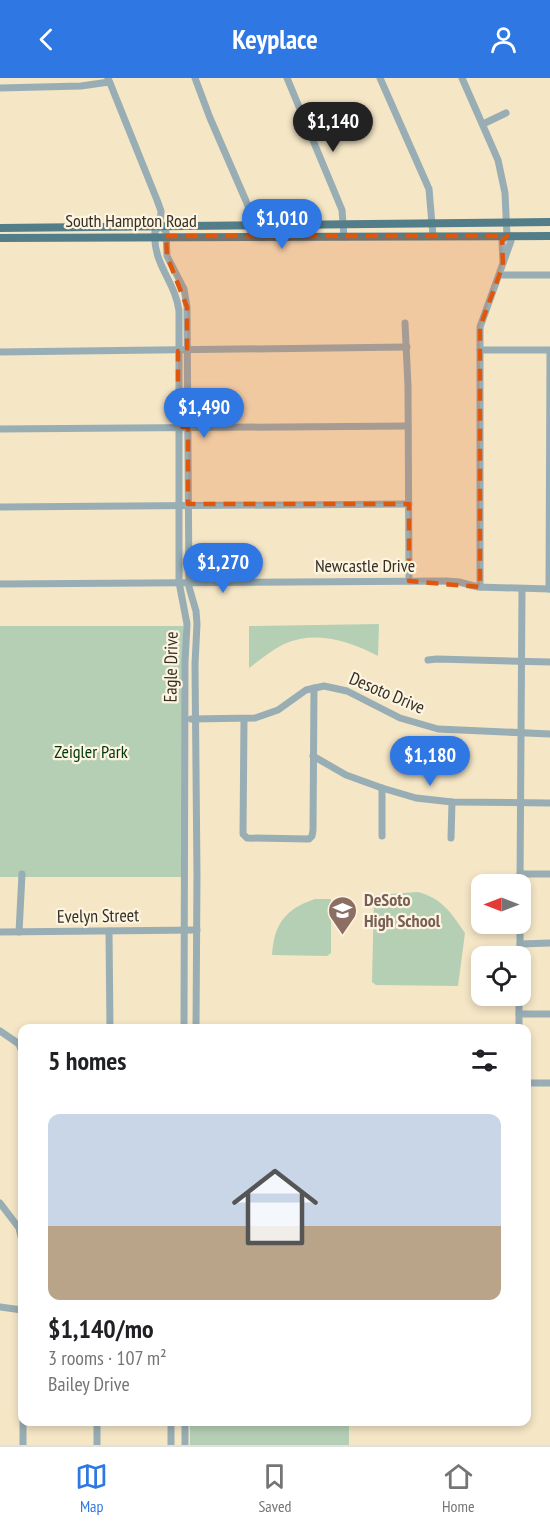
<!DOCTYPE html>
<meta charset="utf-8">
<style>
body{margin:0;font-family:"PT Sans Narrow",sans-serif;background:#f2f2f2;color:#202124;height:100vh;display:flex;flex-direction:column;font-size:22px;white-space:nowrap}
*{box-sizing:border-box;margin:0}
p{font-size:20px;color:#757577}
.icon{flex:none;width:33px;height:33px;fill:none;stroke:currentColor;stroke-width:2;stroke-linecap:round;stroke-linejoin:round}
.map{position:relative;flex:1;overflow:hidden}
.sheet{position:absolute;left:18px;top:946px;width:513px;height:402px;display:flex;flex-direction:column;background:#fff;border-radius:12px;box-shadow:0 3px 9px #0003}
.sheet>*{flex:none}
.needle{width:39px;rotate:270deg}
.tools{position:absolute;left:471px;top:796px;display:grid;gap:12px}
.tools a{display:grid;place-items:center;width:60px;height:60px;border-radius:12px;background:#fff;box-shadow:0 3px 9px #0003;font-size:30px}
.price{position:absolute;translate:-50% -51px;padding:0 14px;border-radius:21px;background:#2f78e4;color:#fff;font-size:20px;line-height:39px;filter:drop-shadow(0 2px 3px #0008)}
.price::after{content:'';position:absolute;left:50%;top:36px;width:18px;height:14px;margin-left:-9px;background:inherit;clip-path:polygon(0 0,100% 0,50% 100%)}
.price.selected{background:#222;color:#fff}
ul{padding:0;list-style:none}
li{display:grid;align-content:center;gap:12px;height:318px;padding:0 30px}
li+li{border-top:2px solid #e0e0e0}
li span{display:grid;place-items:center;height:186px;border-radius:12px;color:#555}
li>.icon{margin-inline-start:auto}
span .icon{width:108px;height:108px;fill:#fffc;stroke-width:1}
li b{font-size:26px}
h2{display:flex;justify-content:space-between;align-items:center;height:72px;padding:0 30px;font-size:26px}
header{display:flex;justify-content:space-between;align-items:center;height:78px;padding:0 30px;background:#2f78e4;color:#fff;font-size:27px;font-weight:700}
.menu{display:flex;justify-content:space-around;align-items:center;height:84px;border-top:2px solid #e0e0e0;background:#fff;font-size:16px;color:#757577}
.menu a{display:grid;justify-items:center;gap:3px}
.menu .selected{color:#2f78e4}
.map>svg:first-child{display:block}
</style>
<header><svg class="icon" aria-label="back" viewBox="0 0 24 24"><path d="M15 5l-7 7 7 7"/></svg>Keyplace<svg class="icon" aria-label="person" viewBox="0 0 24 24"><circle cx="12" cy="8" r="4"/><path d="M4 21q1-7 8-7t8 7"/></svg></header>
<div class="map">
<svg width="550" height="1367" viewBox="0 0 550 1367">
<rect width="100%" height="100%" fill="#f5e6c6"/>
<!-- green -->
<g fill="#b5cfb5">
<path d="M379,546L378,578C349,563 317,552 284,566C272,572 260,582 249,590V548Z"/>
<path d="M0,548H183L182,799H0Z"/>
<path d="M418,814C442,820 452,836 465,855L458,908L376,907L372,904L374,817Z"/>
<path d="M315,821H331V875L327,878L272,877C274,846 285,831 315,821Z"/>
<rect x="190" y="1344" width="159" height="23"/>
</g>
<g fill="none" stroke-linecap="round" stroke-linejoin="round">
<!-- minor -->
<g stroke="#98aeb4" stroke-width="7">
<path d="M108,0L157,122L161,133L160,148"/>
<path d="M195,0L210,40L246,123L250,133L251,159"/>
<path d="M287,0L342,132L344,159"/>
<path d="M380,0L429,111L433,158"/>
<path d="M462,0L498,82L505,115L507,158L511,163L480,249V509"/>
<path d="M0,10L81,8L109,4"/>
<path d="M483,46L506,35"/>
<path d="M160,148L155,153C152,186 175,202 179,233V504L187,546L185,584L184,951"/>
<path d="M160,148L166,153L167,178L184,211L187,229L189,509L196,533L197,546L195,586L197,797L196,951"/>
<path d="M503,184L502,163L507,158"/>
<path d="M500,197H550"/>
<path d="M405,245L408,308L409,503"/>
<path d="M480,272H550"/>
<path d="M0,274L407,269"/>
<path d="M0,351L408,348"/>
<path d="M0,429L409,426"/>
<path d="M0,506L447,503L459,504L478,509L550,511"/>
<path d="M549,511L550,275"/>
<path d="M428,582L437,581L550,584"/>
<path d="M191,641L255,640L278,632L306,612L324,608L347,613L400,640L438,651L550,656"/>
<path d="M244,641L243,756L247,760L309,761L312,758L313,752L314,610"/>
<path d="M313,678L346,697L382,710L416,720L452,724L550,725"/>
<path d="M382,758V710"/>
<path d="M451,760L452,724"/>
<path d="M520,796H550"/>
<path d="M520,807L522,512"/>
<path d="M109,853L110,951"/>
<path d="M0,854L197,852"/>
<path d="M19,854L22,796"/>
<path d="M520,866L550,865"/>
<path d="M520,879V846"/>
<path d="M519,936H550"/>
<path d="M519,951V918"/>
<path d="M0,953L19,966L22,974"/>
<path d="M526,1005H550"/>
<path d="M0,1125L19,1150L22,1163"/>
<path d="M0,1229L22,1232"/>
<path d="M23,1344V1367"/>
<path d="M171,1344V1367"/>
<path d="M185,1344V1367"/>
<path d="M97,1367V1344"/>
</g>
<!-- major -->
<g stroke="#537e89" stroke-width="8">
<path d="M0,150L550,144"/>
<path d="M0,160L550,158"/>
</g>
</g>
<!-- marked area -->
<path fill="#df570d" fill-opacity="0.2" stroke="#df570d" stroke-width="4.5" stroke-dasharray="12 8" stroke-linejoin="round" d="M166,158H507L502,163L503,187L480,249V509L409,503V426H188V349H178V273H187V229L167,178Z"/>
<!-- icons -->
<defs>
<symbol id="school-pin" viewBox="-11 -11 22 30"><path d="M0 17L-7.5 6A9.5 9.5 0 1 1 7.5 6Z" fill="#8d6e63" stroke="#fdf4e1"/><path d="M0-5L7-2L0 1L-7-2ZM-4 1L0 2.5L4 1V4Q0 6-4 4Z" fill="#fff"/></symbol>
</defs>
<g fill-rule="evenodd">
<use href="#school-pin" x="326" y="816" width="33" height="45"/>
</g>
<g text-anchor="middle" stroke-width="4.5" stroke-linejoin="round" paint-order="stroke">
<!-- street labels -->
<g font-size="18" fill="#342f22" stroke="#fdf4e1">
<text x="131" y="149">South Hampton Road</text>
<text x="365" y="494">Newcastle Drive</text>
<text transform="translate(171 589) rotate(-89)" y="6">Eagle Drive</text>
<text transform="translate(387 615) rotate(23)" y="6">Desoto Drive</text>
<text transform="translate(98 838) rotate(-1)" y="6">Evelyn Street</text>
</g>
<!-- park labels -->
<g font-size="18" fill="#00370b" stroke="#fdf4e1">
<text x="91" y="680">Zeigler Park</text>
</g>
<!-- education labels -->
<g font-size="18" font-weight="bold" fill="#785e54" stroke="#fdf4e1" text-anchor="start">
<text x="364" y="828">DeSoto<tspan x="364" dy="21">High School</tspan></text>
</g>
</g>
</svg>
<div class="tools">
<a><svg class="needle" viewBox="-14 -14 28 28"><path d="M0-13l5 13h-10z" fill="#e53935"/><path d="M0 13l5-13h-10z" fill="#757577"/></svg></a>
<a><svg class="icon" aria-label="locate" viewBox="0 0 24 24"><circle cx="12" cy="12" r="6"/><path d="M12 2v4M12 18v4M2 12h4M18 12h4"/></svg></a>
</div>
<b class="price selected" style="left:333px;top:75px">$1,140</b>
<b class="price" style="left:282px;top:172px">$1,010</b>
<b class="price" style="left:204px;top:361px">$1,490</b>
<b class="price" style="left:223px;top:516px">$1,270</b>
<b class="price" style="left:430px;top:709px">$1,180</b>
<section class="sheet">
<h2>5 homes<svg class="icon" aria-label="filters" viewBox="0 0 24 24"><path d="M4 7h16M4 17h16"/><circle cx="9" cy="7" r="2"/><circle cx="15" cy="17" r="2"/></svg></h2>
<ul>
<li><span style="background:linear-gradient(#c9d6e8 60%,#b9a48a 0)"><svg class="icon" aria-label="home" viewBox="0 0 24 24"><path d="M3 11l9-7 9 7M6 9v11h12V9"/></svg></span><div><b>$1,140/mo</b><p>3 rooms · 107 m²</p><p>Bailey Drive</p></div></li>
</ul>
</section>
</div>
<nav class="menu">
<a class="selected"><svg class="icon" aria-label="map" viewBox="0 0 24 24"><path d="M3 6l6-2 6 2 6-2v14l-6 2-6-2-6 2zM9 4v14M15 6v14"/></svg>Map</a>
<a><svg class="icon" aria-label="saved" viewBox="0 0 24 24"><path d="M7 4h10v16l-5-4-5 4z"/></svg>Saved</a>
<a><svg class="icon" aria-label="home" viewBox="0 0 24 24"><path d="M3 11l9-7 9 7M6 9v11h12V9"/></svg>Home</a>
</nav>
